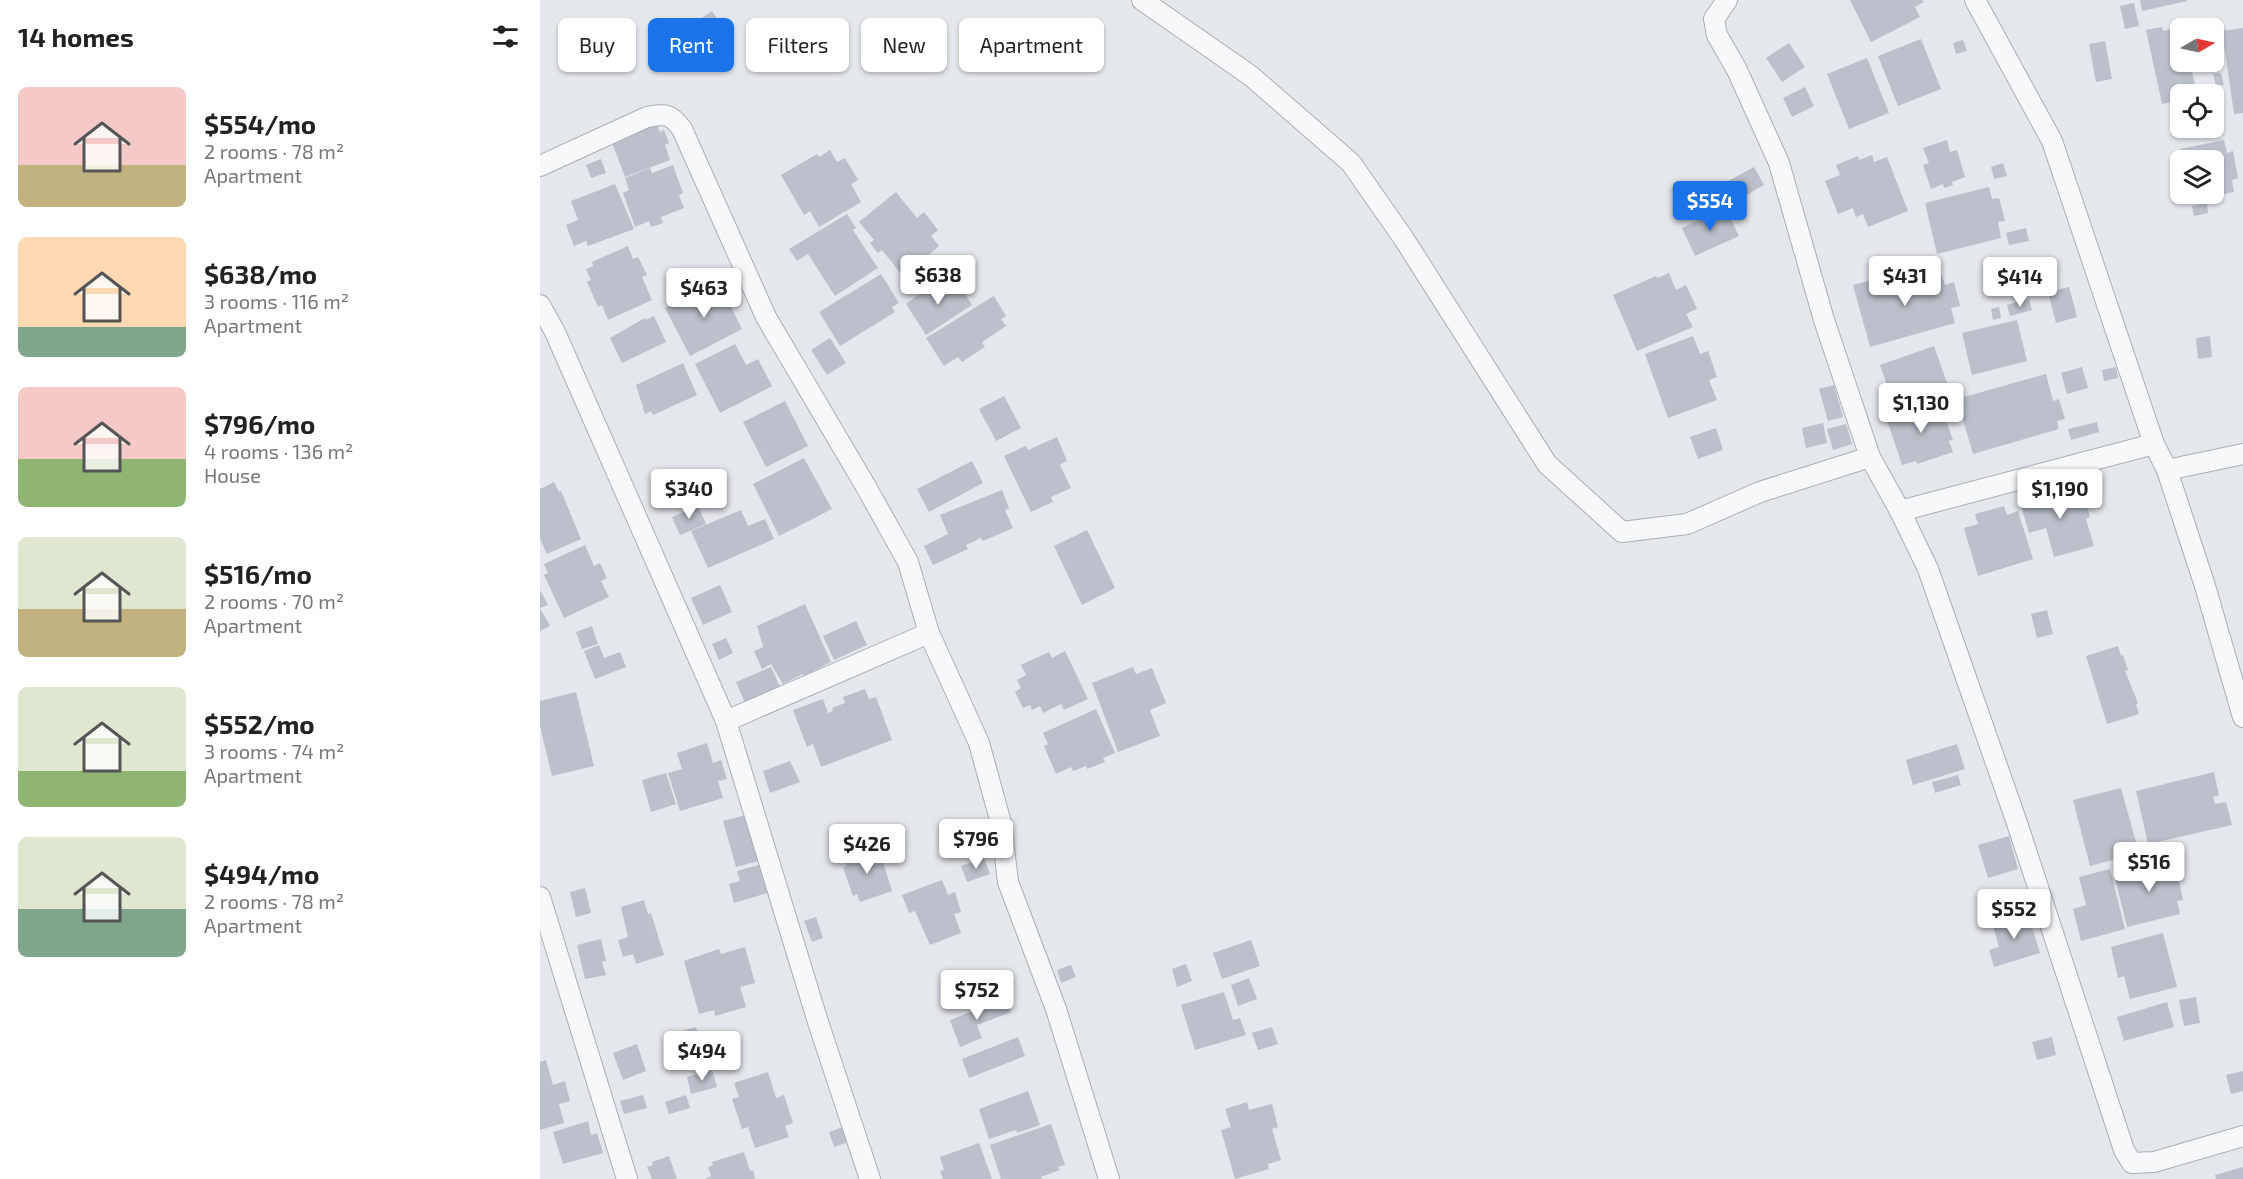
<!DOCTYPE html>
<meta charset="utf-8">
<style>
body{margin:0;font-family:"Exo 2",sans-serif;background:#f2f2f2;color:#222;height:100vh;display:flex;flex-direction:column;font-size:22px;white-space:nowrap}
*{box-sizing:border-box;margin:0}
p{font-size:20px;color:#767676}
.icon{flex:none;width:33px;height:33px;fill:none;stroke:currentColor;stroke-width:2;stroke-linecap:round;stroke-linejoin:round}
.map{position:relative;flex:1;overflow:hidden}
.side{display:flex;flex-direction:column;background:#fff;width:540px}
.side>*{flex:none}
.top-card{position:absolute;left:18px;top:18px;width:570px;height:54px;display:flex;gap:12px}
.needle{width:39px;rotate:81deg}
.controls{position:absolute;left:1630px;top:18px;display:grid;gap:12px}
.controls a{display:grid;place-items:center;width:54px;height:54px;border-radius:9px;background:#fff;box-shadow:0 2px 4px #0004;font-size:30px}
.price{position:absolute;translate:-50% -51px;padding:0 14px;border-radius:6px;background:#fff;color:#222;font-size:20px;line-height:39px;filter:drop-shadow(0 2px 3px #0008)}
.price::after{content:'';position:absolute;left:50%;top:36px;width:18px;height:14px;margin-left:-9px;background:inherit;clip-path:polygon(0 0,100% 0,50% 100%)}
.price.current{background:#1a73e8;color:#fff}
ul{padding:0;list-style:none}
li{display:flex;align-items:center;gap:18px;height:150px;padding:0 18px}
li span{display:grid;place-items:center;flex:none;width:168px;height:120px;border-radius:9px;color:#555}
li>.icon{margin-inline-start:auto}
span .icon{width:72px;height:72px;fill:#fffc;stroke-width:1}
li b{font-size:26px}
h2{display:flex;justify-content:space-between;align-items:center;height:72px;padding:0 18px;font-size:26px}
.tag{padding:0 21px;border-radius:9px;background:#fff;box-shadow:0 2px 4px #0004;font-size:21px;line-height:54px}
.tag.current{background:#1a73e8;color:#fff}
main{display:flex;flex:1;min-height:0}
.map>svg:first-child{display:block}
</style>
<main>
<section class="side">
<h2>14 homes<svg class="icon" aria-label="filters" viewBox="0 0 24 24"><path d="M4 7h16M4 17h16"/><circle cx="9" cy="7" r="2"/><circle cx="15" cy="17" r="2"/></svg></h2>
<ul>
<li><span style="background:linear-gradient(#f6c9c9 65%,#c2b280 0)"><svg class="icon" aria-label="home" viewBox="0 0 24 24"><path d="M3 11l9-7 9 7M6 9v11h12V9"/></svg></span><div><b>$554/mo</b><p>2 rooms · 78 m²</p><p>Apartment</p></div></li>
<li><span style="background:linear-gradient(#ffd9b3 75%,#7fa58c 0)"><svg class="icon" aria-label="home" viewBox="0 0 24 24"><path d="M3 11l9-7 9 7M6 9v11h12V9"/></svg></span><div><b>$638/mo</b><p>3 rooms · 116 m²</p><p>Apartment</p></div></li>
<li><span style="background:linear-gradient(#f6c9c9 60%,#8fb573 0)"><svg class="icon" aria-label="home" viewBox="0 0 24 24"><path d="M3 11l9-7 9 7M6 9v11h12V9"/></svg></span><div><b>$796/mo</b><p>4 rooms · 136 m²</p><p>House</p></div></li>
<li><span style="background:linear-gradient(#dfe7d0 60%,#c2b280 0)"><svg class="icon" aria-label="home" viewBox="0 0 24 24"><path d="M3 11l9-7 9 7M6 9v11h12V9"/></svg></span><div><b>$516/mo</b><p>2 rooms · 70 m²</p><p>Apartment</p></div></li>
<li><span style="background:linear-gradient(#dfe7d0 70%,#8fb573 0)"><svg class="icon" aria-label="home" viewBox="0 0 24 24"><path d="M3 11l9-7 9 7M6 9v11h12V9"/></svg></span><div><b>$552/mo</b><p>3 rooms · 74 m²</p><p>Apartment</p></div></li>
<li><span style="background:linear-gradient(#dfe7d0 60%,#7fa58c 0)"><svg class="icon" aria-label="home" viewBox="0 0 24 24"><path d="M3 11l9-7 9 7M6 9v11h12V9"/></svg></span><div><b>$494/mo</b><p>2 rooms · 78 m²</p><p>Apartment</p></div></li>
</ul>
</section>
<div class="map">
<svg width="1703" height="1179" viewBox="0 0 1703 1179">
<rect width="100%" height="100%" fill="#e4e7ec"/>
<!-- building -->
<g fill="#bbc0ca">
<path d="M1310,0H1382L1384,2L1375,7L1380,17L1331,42Z"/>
<path d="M1600,0H1647V1L1602,11Z"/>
<path d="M1594,3L1599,26L1585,29L1580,6Z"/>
<path d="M172,11L181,24L165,35L156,22Z"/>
<path d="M1622,27L1623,31L1641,27V62H1650L1657,94H1641V100L1622,104L1606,30Z"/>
<path d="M1703,28V113L1694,114L1682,31Z"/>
<path d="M1381,39L1401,89L1358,106L1338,56Z"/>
<path d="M1423,40L1427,51L1416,54L1413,43Z"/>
<path d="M1565,41L1572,79L1556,82L1549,44Z"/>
<path d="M1249,43L1265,67L1242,82L1226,58Z"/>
<path d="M1327,58L1349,113L1309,129L1287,74Z"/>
<path d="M1681,73L1684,85L1676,86L1673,74Z"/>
<path d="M1265,87L1274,106L1252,117L1243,98Z"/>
<path d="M1674,100L1679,125L1674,126Z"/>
<path d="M1641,106V128L1657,129L1634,133L1630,108Z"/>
<path d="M116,123L120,132L124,130L129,143L125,145L130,160L85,177L71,140Z"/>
<path d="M1407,140L1410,152L1417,150L1425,177L1412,182L1413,185L1404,188L1403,184L1391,189L1383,165L1389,163L1383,148Z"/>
<path d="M1684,140L1687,153L1693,151L1698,178L1692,180L1694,192L1650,201L1649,194H1674V160H1642L1640,149Z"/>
<path d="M290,150L297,162L305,158L318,180L311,184L321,202L279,227L270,211L264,215L241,175L277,154L279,157Z"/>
<path d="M1332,155L1334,162L1347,157L1368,211L1328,227L1323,214L1316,217L1313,208L1298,214L1285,181L1300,175L1296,165L1318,156L1319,160Z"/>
<path d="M61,159L66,173L51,178L46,165Z"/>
<path d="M1463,163L1467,176L1454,179L1451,167Z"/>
<path d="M133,165L143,193L139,195L144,208L121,217L123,223L111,227L109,221L95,227L83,193L89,190L85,178L110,168L112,173Z"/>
<path d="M1214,167L1224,185L1185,207L1183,204L1155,220L1148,207L1160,200L1159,197Z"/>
<path d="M75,184L94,229L48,246L46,241L34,246L26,225L38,220L31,201Z"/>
<path d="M1449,187L1452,199L1459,198L1465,221L1458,222L1461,238L1397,254L1385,203Z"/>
<path d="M356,192L377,218L384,212L398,230L391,236L399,246L363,276L342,250L338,253L330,243L334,240L319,222Z"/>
<path d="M1667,203L1668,213L1654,216L1652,206Z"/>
<path d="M1185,207L1199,236L1155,256L1142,228Z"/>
<path d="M307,214L316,228L313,230L338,268L295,296L268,254L257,261L249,249Z"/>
<path d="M1486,228L1489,241L1469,245L1466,233Z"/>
<path d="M88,246L93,259L98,257L107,275L102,277L112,300L68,320L62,305L58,307L47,282L51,280L46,269L53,266L52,262Z"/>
<path d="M1129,273L1136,290L1146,285L1157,309L1146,314L1153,327L1097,351L1073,295L1116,276L1117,278Z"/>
<path d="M1401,273L1405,285L1414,282L1420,306L1411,308L1415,323L1330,347L1313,285L1343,277L1344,282L1372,275L1374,281Z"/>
<path d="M341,274L359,303L352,307L355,312L300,346L279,312Z"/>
<path d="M398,281L404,290L417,281L432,305L386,335L366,304Z"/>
<path d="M179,283L202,329L150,356L125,308L135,303L137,305Z"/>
<path d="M1529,287L1537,317L1516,323L1508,292Z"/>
<path d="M454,296L466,316L461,319L466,326L442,342L445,347L422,362L418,357L404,366L386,338Z"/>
<path d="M1489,299L1492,310L1470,316L1467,305Z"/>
<path d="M1459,307L1461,318L1453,320L1451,309Z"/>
<path d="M114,316L126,342L82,363L70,338L105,318L106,320Z"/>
<path d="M1477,320L1487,361L1432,375L1422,333Z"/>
<path d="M1153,336L1160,354L1168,351L1177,377L1169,380L1177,400L1128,418L1105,354Z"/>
<path d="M1670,336L1672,357L1658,359L1656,338Z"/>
<path d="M290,338L306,363L287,375L271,350Z"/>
<path d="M195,344L206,365L218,359L232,386L180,413L155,364Z"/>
<path d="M1394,346L1409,389L1355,408L1340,365Z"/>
<path d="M143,363L157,395L113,415L111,411L105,414L96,385Z"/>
<path d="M1542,367L1548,388L1527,394L1521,373Z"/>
<path d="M1576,367L1578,378L1564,381L1562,370Z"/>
<path d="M1506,374L1513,401L1519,399L1525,419L1517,421L1519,429L1433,454L1417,399Z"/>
<path d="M1294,385L1303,417L1288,421L1279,389Z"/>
<path d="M464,396L481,428L456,441L439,409Z"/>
<path d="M245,401L268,446L226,467L203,422Z"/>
<path d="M1399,401L1413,440L1409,441L1413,452L1377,464L1376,461L1362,465L1347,420Z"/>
<path d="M1557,422L1559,432L1531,440L1528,429Z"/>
<path d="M1283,423L1287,443L1266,448L1262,428Z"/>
<path d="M1306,424L1312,444L1293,450L1287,429Z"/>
<path d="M1176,428L1183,450L1158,459L1150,437Z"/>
<path d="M517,437L527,461L520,465L531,488L511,497L513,502L491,512L464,456L486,446L488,450Z"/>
<path d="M264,458L292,509L239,536L213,484Z"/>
<path d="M432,461L443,483L389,512L377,489Z"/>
<path d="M14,482L19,492L21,491L41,539L7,554L0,539V489Z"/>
<path d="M1534,487L1538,500L1545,498L1550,517L1546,519L1554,546L1514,557L1506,528L1489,533L1480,502Z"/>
<path d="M462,490L469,508L465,510L473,528L443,541L441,538L426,545L428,549L393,565L384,546L408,534L400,515Z"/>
<path d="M158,506L166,524L140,535L132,517Z"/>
<path d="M1464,506L1467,515L1478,511L1493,559L1438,576L1424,528L1438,524L1435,514Z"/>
<path d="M201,510L208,526L225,519L234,539L168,568L151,531Z"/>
<path d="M547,530L575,588L542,605L514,546Z"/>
<path d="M45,545L54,566L60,563L67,578L61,581L69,597L24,618L4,575L8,573L4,564Z"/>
<path d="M180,585L192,612L163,625L151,598Z"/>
<path d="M0,590L8,605L0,608L10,626L0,631Z"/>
<path d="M265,604L291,662L264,676L263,674L243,684L231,664L222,669L214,651L223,647L217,626Z"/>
<path d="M1507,610L1513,634L1497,638L1491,614Z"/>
<path d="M316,621L327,645L294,660L283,636Z"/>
<path d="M52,626L58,644L42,649L36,632Z"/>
<path d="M186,638L193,653L179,660L172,644Z"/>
<path d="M59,645L64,658L80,652L86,667L55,679L44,651Z"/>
<path d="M1578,646L1581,656L1583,655L1588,670L1585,671L1598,703L1596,704L1599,714L1567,724L1546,656Z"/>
<path d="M525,651L548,699L524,710L521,704L503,713L500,706L492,710L490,705L483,708L475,692L481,688L477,680L486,675L481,665L509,652L512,658Z"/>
<path d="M231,667L240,687L205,703L196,682Z"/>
<path d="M593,667L596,674L612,668L626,703L610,710L620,736L578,752L552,683Z"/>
<path d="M325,689L329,699L336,697L352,740L281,767L273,744L267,747L253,710L283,699L288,713L293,711L292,708L305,703L303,697Z"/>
<path d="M36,692L54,766L12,776L0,726V701Z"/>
<path d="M556,709L575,753L563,758L565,762L547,769L546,766L533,771L531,767L516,774L504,746L508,744L503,733Z"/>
<path d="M167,743L173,763L181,760L187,779L178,781L183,798L140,811L128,773L142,769L137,753Z"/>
<path d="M1417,744L1425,769L1373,785L1366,760Z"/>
<path d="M250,761L260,782L230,793L223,771Z"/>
<path d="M1674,772L1679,795L1673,797L1675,804L1686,802L1692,825L1608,844L1596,791Z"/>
<path d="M126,773L136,804L111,812L102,780Z"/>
<path d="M1418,775L1421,785L1395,793L1392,782Z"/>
<path d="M1581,788L1599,853L1550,866L1533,800Z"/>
<path d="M206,815L219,861L196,867L183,821Z"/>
<path d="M1469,836L1478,869L1448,878L1438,845Z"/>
<path d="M336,848L340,860L342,859L352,891L320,902L317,894L313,896L303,867L307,866L305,859Z"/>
<path d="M444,858L450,874L427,882L421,866Z"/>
<path d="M1627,861L1628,865L1632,864L1636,881H1639L1643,900L1637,901L1640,914L1587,927L1574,874Z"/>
<path d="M222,864L231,892L194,903L189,884L200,881L197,871Z"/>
<path d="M1570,869L1585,929L1541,941L1533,909L1546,905L1539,877Z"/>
<path d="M402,880L408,895L415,892L421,912L414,914L421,933L390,945L375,911L369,913L362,895Z"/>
<path d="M45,888L51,913L36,917L30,892Z"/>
<path d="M104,900L108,914L111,913L124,955L96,964L93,954L83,957L78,940L88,937L81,907Z"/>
<path d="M1487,911L1500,953L1454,967L1449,950L1459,947L1452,922Z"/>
<path d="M276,917L283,938L272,942L264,921Z"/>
<path d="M1623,933L1637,987L1590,999L1584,976L1578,978L1571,947Z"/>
<path d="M61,939L66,961L62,962L66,975L45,979L37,945Z"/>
<path d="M711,940L720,966L682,979L673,953Z"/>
<path d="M205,947L215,983L200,987L206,1007L175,1016L174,1010L159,1014L144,961L179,949L181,954Z"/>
<path d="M646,964L652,981L637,987L632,969Z"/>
<path d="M531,965L536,977L521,983L517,970Z"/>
<path d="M709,978L717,999L698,1006L691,985Z"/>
<path d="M684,992L693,1020L700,1018L706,1035L655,1050L641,1005Z"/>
<path d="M1656,997L1660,1023L1644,1026L1639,1000Z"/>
<path d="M466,998L471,1012L437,1025L442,1038L420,1047L410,1020Z"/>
<path d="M1627,1002L1634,1027L1584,1041L1577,1017Z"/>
<path d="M156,1027L167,1060L146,1067L135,1033Z"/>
<path d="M732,1027L738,1044L718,1050L712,1033Z"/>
<path d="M478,1037L485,1056L429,1078L422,1059Z"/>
<path d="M1512,1037L1516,1055L1497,1060L1492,1042Z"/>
<path d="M97,1044L106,1071L83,1080L73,1053Z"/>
<path d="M6,1060L13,1085L25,1081L30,1101L19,1104L24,1123L0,1130V1062Z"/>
<path d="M172,1070L177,1087L151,1094L147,1077Z"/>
<path d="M1703,1071V1091L1691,1094L1686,1075Z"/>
<path d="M228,1072L236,1098L244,1095L253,1123L245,1126L249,1137L215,1148L208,1127L202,1129L192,1099L199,1097L194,1083Z"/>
<path d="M488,1091L500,1125L477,1133L476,1130L449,1139L439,1109Z"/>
<path d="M103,1095L107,1108L84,1114L80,1101Z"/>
<path d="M146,1095L150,1108L129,1114L125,1102Z"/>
<path d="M707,1102L709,1110L732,1104L738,1127L732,1129L741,1160L728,1164L729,1169L695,1179L681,1130L691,1127L685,1109Z"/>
<path d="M48,1121L51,1135L57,1133L63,1153L23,1164L13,1132Z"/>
<path d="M511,1124L525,1165L518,1167L520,1170L501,1177L502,1179H461L450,1145Z"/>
<path d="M303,1127L309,1142L294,1147L289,1132Z"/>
<path d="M439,1143L452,1179H403L400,1171L404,1170L400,1157Z"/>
<path d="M204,1152L210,1171L213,1170L215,1179H165L171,1176L168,1167L173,1165L172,1162Z"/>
<path d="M129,1156L137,1179H112L107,1167L113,1165L112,1162Z"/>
<path d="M1703,1167V1179H1676L1675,1175Z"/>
</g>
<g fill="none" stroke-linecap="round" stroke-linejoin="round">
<defs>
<g id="minor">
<path d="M602,0L711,76L811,163L864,239L1007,464L1082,532L1147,524L1220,492L1330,457"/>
<path d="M1187,0L1174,19L1177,35L1197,70L1239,163L1284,320L1330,457L1360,511L1388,569L1477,823L1584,1150L1592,1163L1614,1162L1703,1136"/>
<path d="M1435,0L1512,141L1614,444L1627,470L1665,586L1703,717"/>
<path d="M0,166L107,117C126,114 130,113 142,129L226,317L325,485L368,562L389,633L186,721"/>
<path d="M0,305L15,332L186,721L278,1022L330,1179"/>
<path d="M1627,470L1703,454"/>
<path d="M1360,511L1614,444"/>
<path d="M389,633L439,743L461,823L468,882L516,1009L569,1179"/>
<path d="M0,897L87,1179"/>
</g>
</defs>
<!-- minor casing -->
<use href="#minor" stroke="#a9aeb7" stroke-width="22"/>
<!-- minor -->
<use href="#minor" stroke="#f7f8fa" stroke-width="20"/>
</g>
</svg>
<div class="controls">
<a><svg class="needle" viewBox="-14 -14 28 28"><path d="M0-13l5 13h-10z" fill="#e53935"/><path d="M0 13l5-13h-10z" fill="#767676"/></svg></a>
<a><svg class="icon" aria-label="locate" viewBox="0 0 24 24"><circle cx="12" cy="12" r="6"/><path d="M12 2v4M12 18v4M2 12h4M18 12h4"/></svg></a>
<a><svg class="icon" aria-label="layers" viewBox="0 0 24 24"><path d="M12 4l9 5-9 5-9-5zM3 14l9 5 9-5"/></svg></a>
</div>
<b class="price current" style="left:1170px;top:232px">$554</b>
<b class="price" style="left:398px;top:306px">$638</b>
<b class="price" style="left:1365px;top:307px">$431</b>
<b class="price" style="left:1480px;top:308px">$414</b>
<b class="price" style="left:164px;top:319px">$463</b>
<b class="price" style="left:1381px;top:434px">$1,130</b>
<b class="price" style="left:149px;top:520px">$340</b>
<b class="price" style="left:1520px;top:520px">$1,190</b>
<b class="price" style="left:436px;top:870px">$796</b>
<b class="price" style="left:327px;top:875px">$426</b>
<b class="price" style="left:1609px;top:893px">$516</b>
<b class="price" style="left:1474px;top:940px">$552</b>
<b class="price" style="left:437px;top:1021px">$752</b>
<b class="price" style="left:162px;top:1082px">$494</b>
<div class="top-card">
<a class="tag">Buy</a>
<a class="tag current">Rent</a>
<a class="tag">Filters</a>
<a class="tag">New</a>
<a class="tag">Apartment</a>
</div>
</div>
</main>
